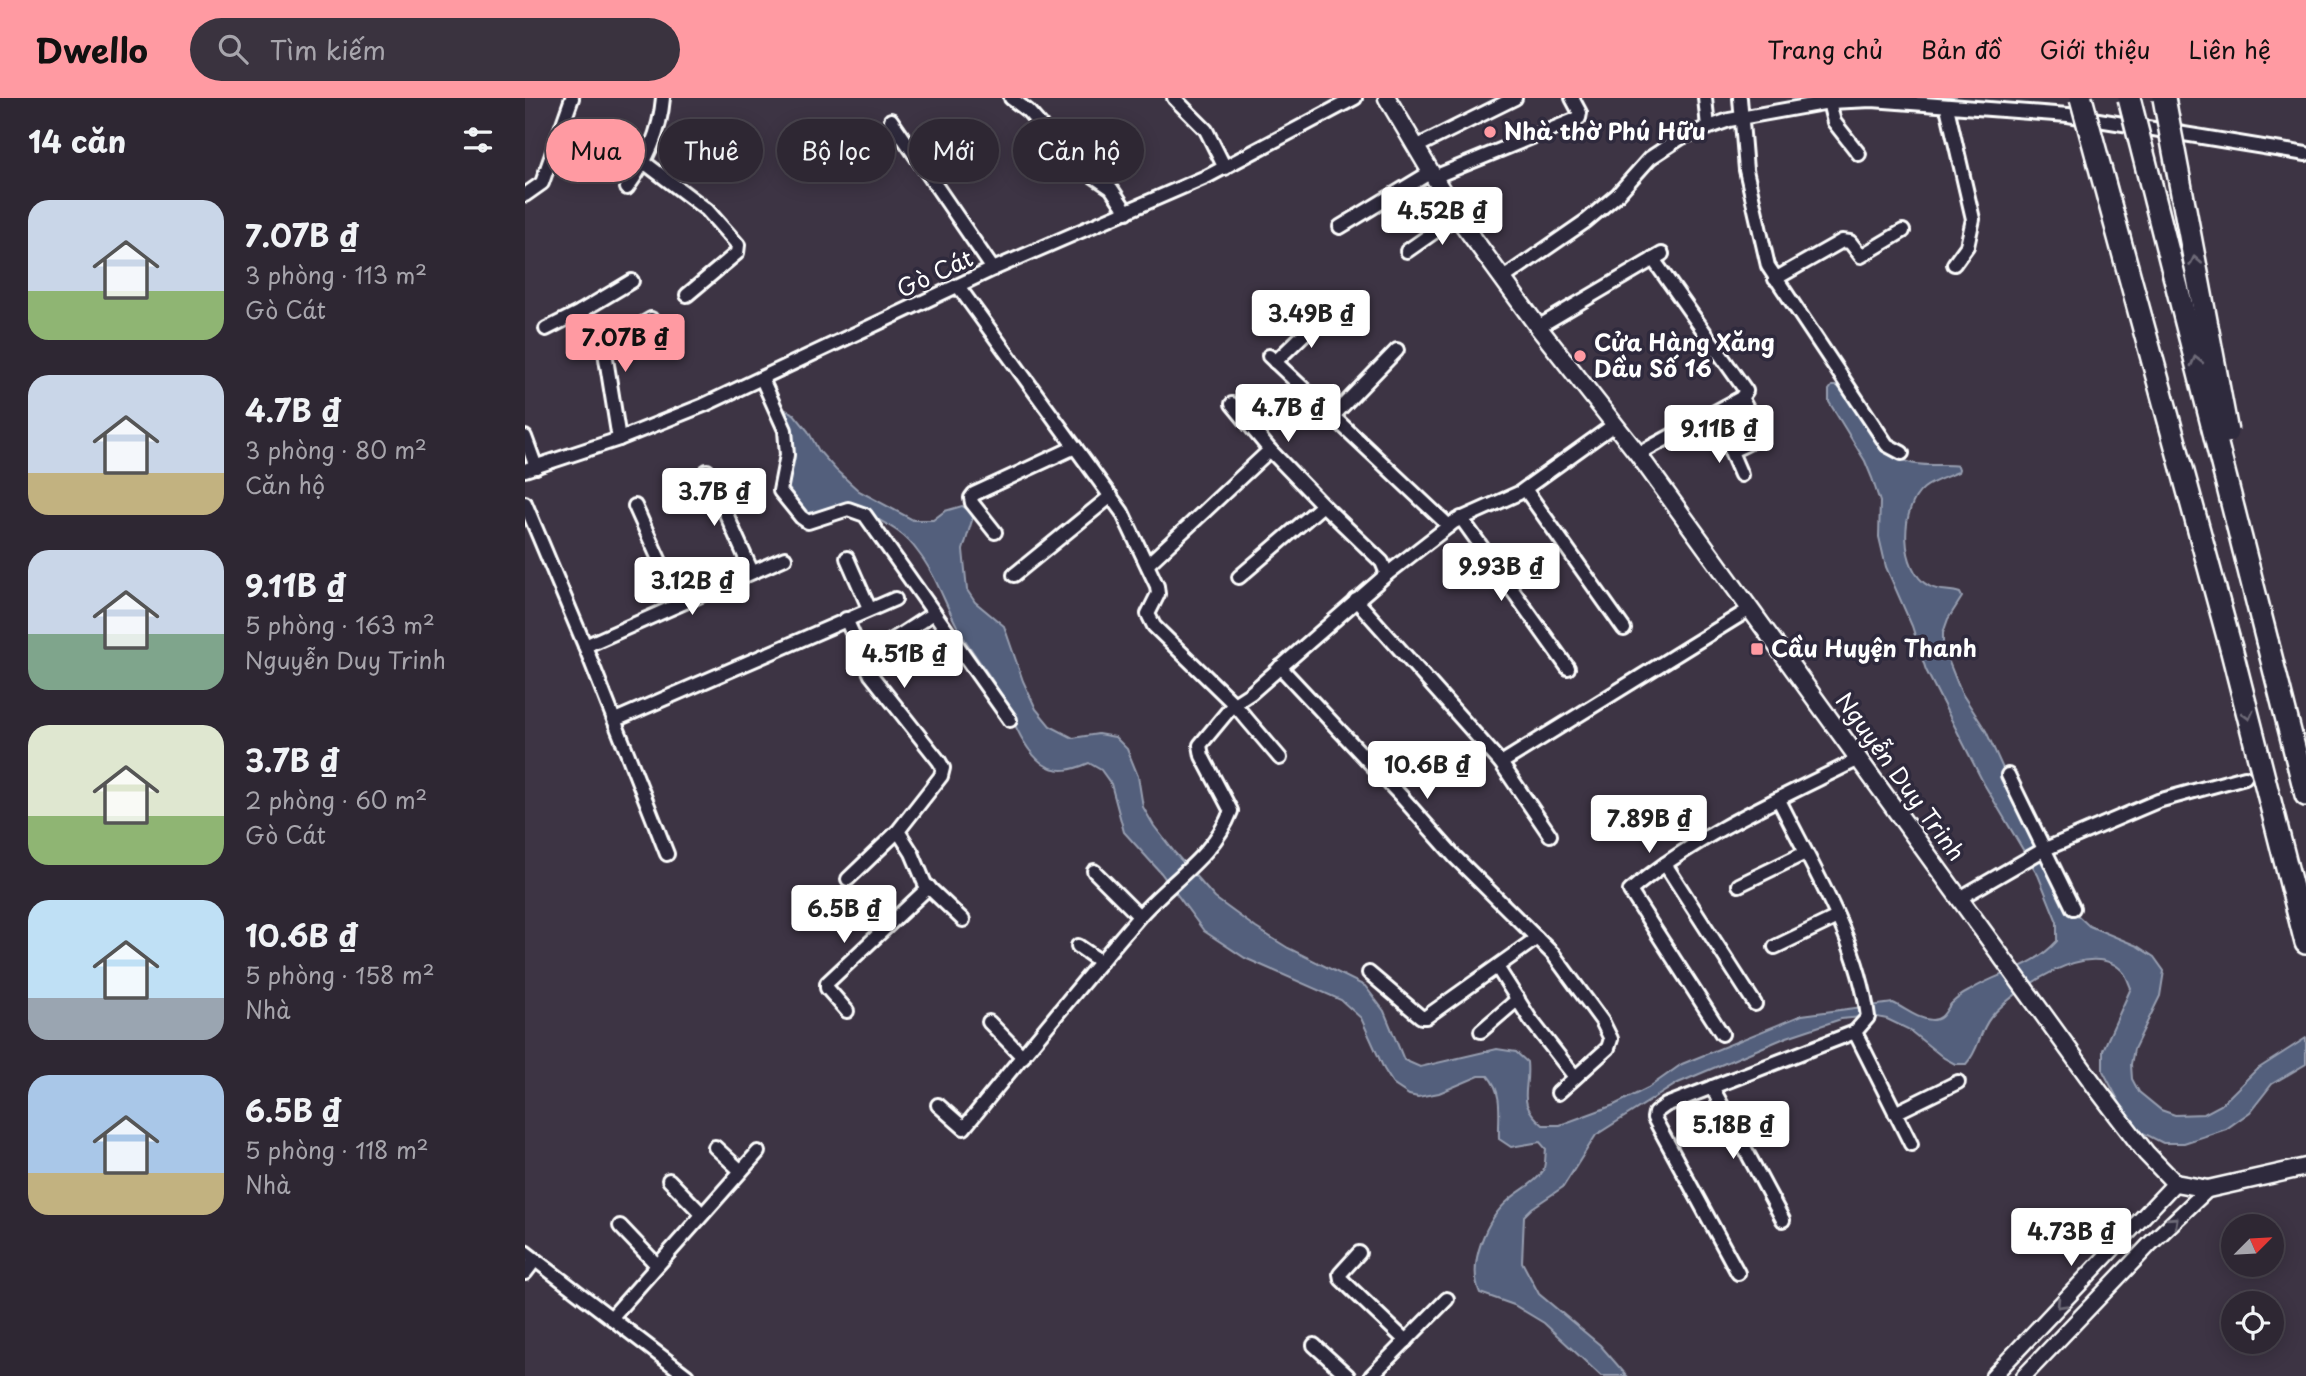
<!DOCTYPE html>
<html lang="vi">
<meta charset="utf-8">
<style>
body{margin:0;font-family:"Playpen Sans",sans-serif;background:#3a333f;color:#f1f3f6;height:100vh;display:flex;flex-direction:column;font-size:26px;white-space:nowrap}
*{box-sizing:border-box;margin:0}
p{font-size:23px;color:#a7a5ac}
.icon{flex:none;width:38px;height:38px;fill:none;stroke:currentColor;stroke-width:2;stroke-linecap:round;stroke-linejoin:round}
.map{position:relative;flex:1;overflow:hidden}
.panel{display:flex;flex-direction:column;background:#2e2733;width:525px}
.panel>*{flex:none}
.banner{position:absolute;left:21px;top:21px;width:665px;height:63px;display:flex;gap:14px}
.needle{width:46px;rotate:66deg}
.tools{position:absolute;left:1696px;top:1116px;display:grid;gap:14px}
.tools a{display:grid;place-items:center;width:63px;height:63px;border-radius:50%;background:#2e2733;box-shadow:0 4px 18px #0003,0 0 0 2px #49444e;font-size:35px}
.price{position:absolute;translate:-50% -60px;padding:0 16px;border-radius:7px;background:#fff;color:#222;font-size:23px;line-height:46px;filter:drop-shadow(0 2px 4px #0008)}
.price::after{content:'';position:absolute;left:50%;top:42px;width:21px;height:16px;margin-left:-10px;background:inherit;clip-path:polygon(0 0,100% 0,50% 100%)}
.price.selected{background:#ff9aa2;color:#111}
ul{padding:0;list-style:none}
li{display:flex;align-items:center;gap:21px;height:175px;padding:0 28px}
li span{display:grid;place-items:center;flex:none;width:196px;height:140px;border-radius:21px;color:#555}
li>.icon{margin-inline-start:auto}
span .icon{width:84px;height:84px;fill:#fffc;stroke-width:1}
li b{font-size:30px}
h2{display:flex;justify-content:space-between;align-items:center;height:84px;padding:0 28px;font-size:30px}
.chip{padding:0 24px;border-radius:32px;background:#2e2733;box-shadow:0 4px 18px #0003,0 0 0 2px #49444e;font-size:24px;line-height:63px}
.chip.selected{background:#ff9aa2;color:#111}
header{display:flex;align-items:center;gap:42px;box-sizing:border-box;height:98px;padding:0 35px;background:#ff9aa2;color:#111}
header strong{font-size:33px}
nav{display:flex;gap:38px;margin-inline-start:auto;font-size:24px}
.search{width:490px;height:63px;background:#3a333f;display:flex;align-items:center;gap:18px;box-sizing:border-box;padding:0 24px;border-radius:38px;color:#a7a5ac;font-size:26px}
main{display:flex;flex:1;min-height:0}
.map>svg:first-child{display:block}
</style>
<header>
<strong>Dwello</strong>
<div class="search"><svg class="icon" aria-label="search" viewBox="0 0 24 24"><circle cx="10" cy="10" r="6"/><path d="M15 15l6 6"/></svg>Tìm kiếm</div>
<nav><a>Trang chủ</a><a>Bản đồ</a><a>Giới thiệu</a><a>Liên hệ</a></nav>
</header>
<main>
<section class="panel">
<h2>14 căn<svg class="icon" aria-label="filters" viewBox="0 0 24 24"><path d="M4 7h16M4 17h16"/><circle cx="9" cy="7" r="2"/><circle cx="15" cy="17" r="2"/></svg></h2>
<ul>
<li><span style="background:linear-gradient(#c9d6e8 65%,#8fb573 0)"><svg class="icon" aria-label="home" viewBox="0 0 24 24"><path d="M3 11l9-7 9 7M6 9v11h12V9"/></svg></span><div><b>7.07B ₫</b><p>3 phòng · 113 m²</p><p>Gò Cát</p></div></li>
<li><span style="background:linear-gradient(#c9d6e8 70%,#c2b280 0)"><svg class="icon" aria-label="home" viewBox="0 0 24 24"><path d="M3 11l9-7 9 7M6 9v11h12V9"/></svg></span><div><b>4.7B ₫</b><p>3 phòng · 80 m²</p><p>Căn hộ</p></div></li>
<li><span style="background:linear-gradient(#c9d6e8 60%,#7fa58c 0)"><svg class="icon" aria-label="home" viewBox="0 0 24 24"><path d="M3 11l9-7 9 7M6 9v11h12V9"/></svg></span><div><b>9.11B ₫</b><p>5 phòng · 163 m²</p><p>Nguyễn Duy Trinh</p></div></li>
<li><span style="background:linear-gradient(#dfe7d0 65%,#8fb573 0)"><svg class="icon" aria-label="home" viewBox="0 0 24 24"><path d="M3 11l9-7 9 7M6 9v11h12V9"/></svg></span><div><b>3.7B ₫</b><p>2 phòng · 60 m²</p><p>Gò Cát</p></div></li>
<li><span style="background:linear-gradient(#bfe0f5 70%,#9aa5b1 0)"><svg class="icon" aria-label="home" viewBox="0 0 24 24"><path d="M3 11l9-7 9 7M6 9v11h12V9"/></svg></span><div><b>10.6B ₫</b><p>5 phòng · 158 m²</p><p>Nhà</p></div></li>
<li><span style="background:linear-gradient(#a9c7e8 70%,#c2b280 0)"><svg class="icon" aria-label="home" viewBox="0 0 24 24"><path d="M3 11l9-7 9 7M6 9v11h12V9"/></svg></span><div><b>6.5B ₫</b><p>5 phòng · 118 m²</p><p>Nhà</p></div></li>
</ul>
</section>
<div class="map">
<svg width="1781" height="1278" viewBox="0 0 1781 1278">
<rect width="100%" height="100%" fill="#3d3444"/>
<filter id="ink" filterUnits="userSpaceOnUse"><feTurbulence type="fractalNoise" baseFrequency=".0143" numOctaves="2"/><feDisplacementMap in="SourceGraphic" scale="14" xChannelSelector="R" yChannelSelector="G"/><feConvolveMatrix kernelMatrix="1 2 1 2 8 2 1 2 1" color-interpolation-filters="sRGB"/></filter>
<g filter="url(#ink)">
<!-- water -->
<path fill="#525e7b" stroke="#979eb0" stroke-width="2" d="M1307,288H1312C1341,308 1350,351 1383,364C1399,370 1417,365 1433,368L1434,371L1433,374C1422,379 1408,383 1399,390C1374,410 1375,473 1404,488C1414,494 1425,491 1435,495L1437,499L1423,521L1418,535V549L1436,594L1461,633L1493,704L1549,814L1564,828L1612,848L1629,859L1639,873L1635,898L1609,951L1606,966L1607,981L1614,994L1636,1012L1650,1017L1679,1016L1696,1007L1731,972L1781,940V966L1747,986L1725,1014L1701,1031L1659,1045H1638L1616,1034L1601,1017L1578,973V952L1606,890C1604,886 1602,879 1599,875C1568,836 1488,893 1466,919C1453,935 1455,951 1441,966H1430L1419,960L1383,931L1362,921L1347,918L1316,921L1262,939L1153,985L1071,1037L1038,1089L1007,1110L999,1118L997,1164L1014,1196L1075,1247L1102,1278H1076L1019,1225L989,1207L955,1195C942,1166 961,1121 985,1101C995,1092 1011,1085 1018,1073C1021,1066 1020,1058 1021,1051L1015,1044L986,1049L974,1041C973,1019 979,996 963,978H954L914,995L893,999L884,997L869,987L859,971L836,920L816,902L720,860L679,833L636,775L599,734L586,686L576,672L564,665C548,672 533,676 518,666C495,649 487,616 474,593C461,571 445,552 433,530C419,504 411,477 393,454C376,430 357,425 333,410C319,412 297,420 283,415C254,404 258,338 256,312L259,311L269,316L283,333L294,353L311,372L334,393L388,422H408L420,413L437,408L445,413L448,419L438,452L442,492L450,504L479,528L498,583L511,611L525,628L548,640L573,636L590,639L602,651L613,678L618,709L629,728L650,755L690,800L731,830L763,850L840,888L859,913L879,962L895,969L972,951L991,954L1002,964C1005,996 990,1003 1018,1027H1035L1089,1007L1123,990L1157,966L1277,917L1368,905C1381,911 1392,921 1407,922C1418,922 1420,913 1426,906C1431,901 1438,896 1444,893C1474,873 1506,872 1532,843V824L1513,777L1459,686L1401,572L1387,528L1361,469L1354,439L1355,404L1347,380L1340,363L1304,304V292Z"/>
<g fill="none" stroke-linecap="round" stroke-linejoin="round">
<defs>
<g id="minor">
<path d="M486,0L503,13L548,64L586,90L602,114"/>
<path d="M649,0L681,32L700,70"/>
<path d="M1180,0L1183,29"/>
<path d="M1215,0L1221,72L1243,168L1362,347L1377,355"/>
<path d="M1304,4L1309,24L1334,56"/>
<path d="M1422,9L1448,121L1442,148L1429,166"/>
<path d="M366,22L468,171"/>
<path d="M891,49L990,0"/>
<path d="M120,65L182,112L213,147L212,155L162,197"/>
<path d="M909,79L1054,20L1055,15L1047,0"/>
<path d="M102,90C122,62 135,35 138,0"/>
<path d="M0,97L17,85L47,0"/>
<path d="M815,129L906,74"/>
<path d="M882,153L932,118"/>
<path d="M977,181L1061,123L1092,97L1125,60L1157,39L1204,22L1304,4L1347,2L1543,17L1781,56"/>
<path d="M1250,181L1317,143L1325,144L1336,158L1378,133"/>
<path d="M433,188L597,414L632,488L633,496L623,516L629,528L709,606L755,660"/>
<path d="M1013,229L1137,156"/>
<path d="M21,231L55,214"/>
<path d="M79,248L55,214L107,183"/>
<path d="M744,258L924,428"/>
<path d="M750,264L799,217"/>
<path d="M237,281L260,332L262,357L255,393L276,419L283,424L323,411L340,417L485,622"/>
<path d="M707,306L745,352L798,407"/>
<path d="M1187,316L1205,350L1208,352C1217,348 1231,343 1235,334L1216,300"/>
<path d="M807,319L872,252"/>
<path d="M0,339L11,369"/>
<path d="M94,341L79,248L126,221"/>
<path d="M1208,352L1207,356L1216,377"/>
<path d="M1113,356L1216,300L1221,293L1128,161"/>
<path d="M0,372L94,341L179,307L468,171L683,78L830,0"/>
<path d="M182,373L227,474"/>
<path d="M1000,391L1099,531"/>
<path d="M0,405L60,548L142,756"/>
<path d="M110,408L154,506"/>
<path d="M936,420L1043,570"/>
<path d="M470,434L447,405L446,400L449,396L550,349"/>
<path d="M322,460L344,510"/>
<path d="M623,466L745,352"/>
<path d="M489,477L586,398"/>
<path d="M714,479L798,407L857,464L862,476"/>
<path d="M831,502L976,665L1025,737"/>
<path d="M321,521L346,577L414,663L418,670L416,678L373,733L323,781"/>
<path d="M60,548L260,460"/>
<path d="M338,561L409,515"/>
<path d="M755,569L876,698L930,759L1028,856L1077,923L1086,941L1083,950L1033,995"/>
<path d="M90,622L370,501"/>
<path d="M976,665L1225,511"/>
<path d="M1483,677L1548,810"/>
<path d="M1254,702C1288,771 1333,842 1343,919L1330,934L1386,1046"/>
<path d="M373,733L387,755L400,786L438,822"/>
<path d="M1140,766L1230,906"/>
<path d="M569,773L614,818"/>
<path d="M1214,787L1280,755"/>
<path d="M1435,800L1518,752L1586,723L1633,703L1720,679"/>
<path d="M553,848L576,864"/>
<path d="M1250,849L1312,819"/>
<path d="M972,869L1005,921L1050,979"/>
<path d="M844,875L896,919H901L1012,840"/>
<path d="M322,913L302,890V885L404,789"/>
<path d="M464,924L498,959"/>
<path d="M956,933L993,901"/>
<path d="M1197,936L1105,793C1172,736 1256,700 1334,661"/>
<path d="M1187,989L1258,1122"/>
<path d="M413,1007L439,1030C496,960 553,889 612,821C643,784 688,760 706,713L677,658L675,647L709,606L726,595L862,476L929,424L994,395L1090,326"/>
<path d="M1370,1015L1433,984"/>
<path d="M190,1049L216,1073"/>
<path d="M144,1082L177,1116"/>
<path d="M95,1128L132,1167"/>
<path d="M0,1154L162,1278"/>
<path d="M834,1155L815,1176L816,1181L881,1243"/>
<path d="M0,1175L10,1162"/>
<path d="M1213,1175L1129,1020L1130,1015L1141,1007L1330,934"/>
<path d="M86,1220L233,1054"/>
<path d="M789,1247L823,1278"/>
<path d="M846,1278L922,1201"/>
</g>
<g id="tertiary">
<path d="M1468,1278L1650,1085"/>
<path d="M1499,1278L1626,1145L1683,1091"/>
</g>
<path id="secondary" d="M862,0L932,118L1013,229L1113,356L1573,992L1621,1055L1650,1085L1683,1091L1781,1069"/>
<g id="motorway">
<path d="M1742,543L1781,697"/>
<path d="M1706,550L1781,845"/>
</g>
</defs>
<!-- minor casing -->
<use href="#minor" stroke="#fff" stroke-width="18"/>
<!-- tertiary casing -->
<use href="#tertiary" stroke="#fff" stroke-width="19"/>
<!-- secondary casing -->
<use href="#secondary" stroke="#fff" stroke-width="21"/>
<!-- motorway casing -->
<use href="#motorway" stroke="#fff" stroke-width="26"/>
<!-- minor -->
<use href="#minor" stroke="#2f2a3d" stroke-width="12"/>
<!-- tertiary -->
<use href="#tertiary" stroke="#2f2a3d" stroke-width="14"/>
<!-- secondary -->
<use href="#secondary" stroke="#2f2a3d" stroke-width="16"/>
<!-- motorway -->
<use href="#motorway" stroke="#2f2a3d" stroke-width="21"/>
<defs>
<g id="motorway-bridge">
<path d="M1556,0L1706,550"/>
<path d="M1604,0L1742,543"/>
<path d="M1639,0L1702,334"/>
</g>
</defs>
<!-- motorway-bridge casing -->
<use href="#motorway-bridge" stroke="#fff" stroke-width="26" stroke-linecap="butt"/>
<!-- motorway-bridge -->
<use href="#motorway-bridge" stroke="#2f2a3d" stroke-width="21"/>
</g>
<!-- one-way arrows -->
<defs><path id="oneway-chevron" d="M-2-3.5L2.5 0L-2 3.5" fill="none" stroke-width="1.6" stroke-linecap="round" stroke-linejoin="round" transform="scale(1.75)"/></defs>
<g stroke="#6d6a77">
<use href="#oneway-chevron" transform="translate(1670 163) rotate(-101)"/>
<use href="#oneway-chevron" transform="translate(1671 263) rotate(-104)"/>
<use href="#oneway-chevron" transform="translate(1723 617) rotate(76)"/>
<use href="#oneway-chevron" transform="translate(1649 1123) rotate(-43)"/>
<use href="#oneway-chevron" transform="translate(1536 1206) rotate(133)"/>
</g>
</g>
<!-- markers -->
<g fill="#ff9aa2" stroke="#2f2a3d" stroke-width="2.5">
<circle cx="965" cy="34" r="7"/>
<circle cx="1055" cy="258" r="7"/>
<rect x="1225" y="544" width="14" height="14" rx="3.5"/>
</g>
<g text-anchor="middle" stroke-width="7" stroke-linejoin="round" paint-order="stroke">
<!-- poi labels -->
<g font-size="23" font-weight="bold" fill="#fff" stroke="#2f2a3d" text-anchor="start">
<text x="979" y="42">Nhà thờ Phú Hữu</text>
<text x="1069" y="253">Cửa Hàng Xăng<tspan x="1069" dy="26">Dầu Số 16</tspan></text>
<text x="1246" y="559">Cầu Huyện Thanh</text>
</g>
<!-- street labels -->
<g font-size="23" fill="#fff" stroke="#2f2a3d">
<text transform="translate(410 176) rotate(-25)" y="8">Gò Cát</text>
<text transform="translate(1375 679) rotate(54)" y="8">Nguyễn Duy Trinh</text>
</g>
</g>
</svg>
<div class="tools">
<a><svg class="needle" viewBox="-14 -14 28 28"><path d="M0-13l5 13h-10z" fill="#e53935"/><path d="M0 13l5-13h-10z" fill="#a7a5ac"/></svg></a>
<a><svg class="icon" aria-label="locate" viewBox="0 0 24 24"><circle cx="12" cy="12" r="6"/><path d="M12 2v4M12 18v4M2 12h4M18 12h4"/></svg></a>
</div>
<b class="price" style="left:917px;top:149px">4.52B ₫</b>
<b class="price" style="left:786px;top:252px">3.49B ₫</b>
<b class="price selected" style="left:100px;top:276px">7.07B ₫</b>
<b class="price" style="left:763px;top:346px">4.7B ₫</b>
<b class="price" style="left:1194px;top:367px">9.11B ₫</b>
<b class="price" style="left:189px;top:430px">3.7B ₫</b>
<b class="price" style="left:976px;top:505px">9.93B ₫</b>
<b class="price" style="left:167px;top:519px">3.12B ₫</b>
<b class="price" style="left:379px;top:592px">4.51B ₫</b>
<b class="price" style="left:902px;top:703px">10.6B ₫</b>
<b class="price" style="left:1124px;top:757px">7.89B ₫</b>
<b class="price" style="left:319px;top:847px">6.5B ₫</b>
<b class="price" style="left:1208px;top:1063px">5.18B ₫</b>
<b class="price" style="left:1546px;top:1170px">4.73B ₫</b>
<div class="banner">
<a class="chip selected">Mua</a>
<a class="chip">Thuê</a>
<a class="chip">Bộ lọc</a>
<a class="chip">Mới</a>
<a class="chip">Căn hộ</a>
</div>
</div>
</main>
